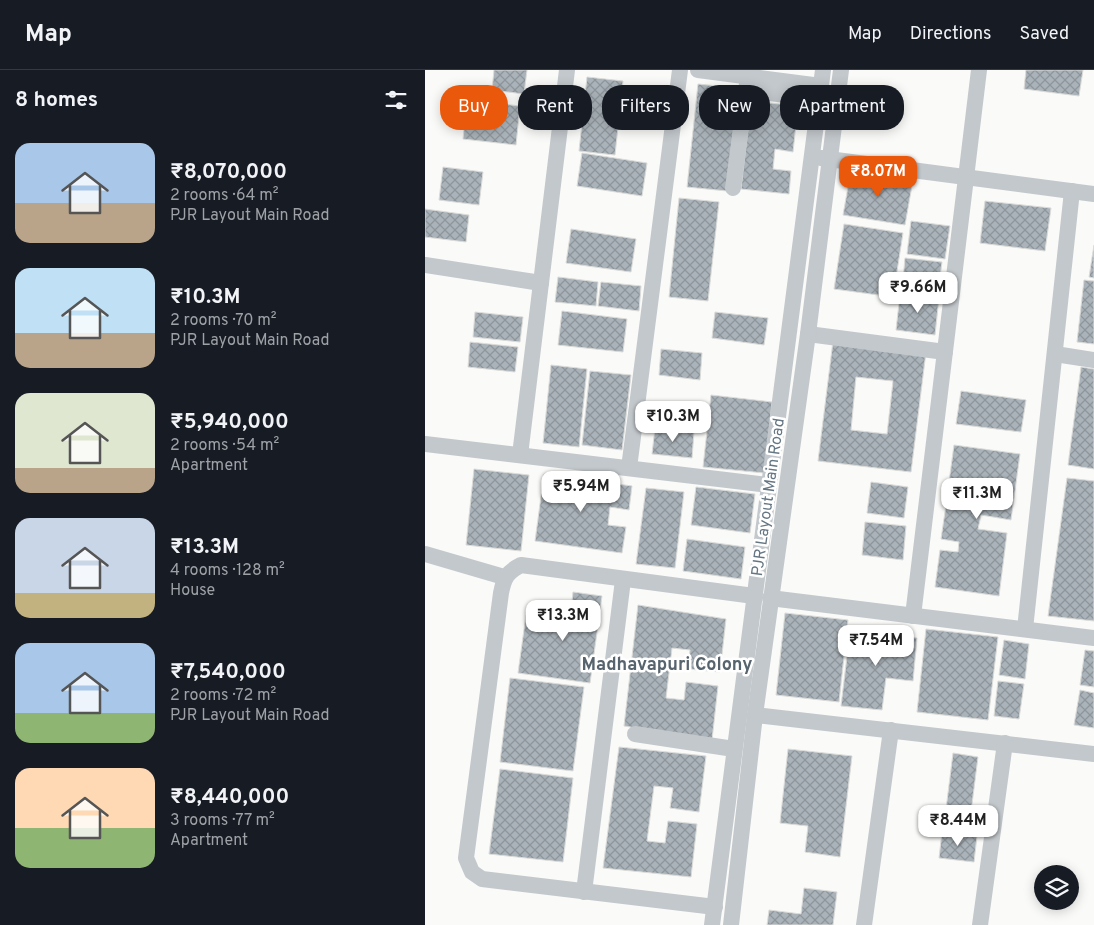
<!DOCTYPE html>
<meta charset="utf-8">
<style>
body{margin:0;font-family:Overpass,sans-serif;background:#242831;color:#f1f3f6;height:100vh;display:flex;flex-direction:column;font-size:19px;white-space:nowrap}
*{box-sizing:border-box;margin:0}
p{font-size:16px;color:#9ea1a6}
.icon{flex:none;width:28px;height:28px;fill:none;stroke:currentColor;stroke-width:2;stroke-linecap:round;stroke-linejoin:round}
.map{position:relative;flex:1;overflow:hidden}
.side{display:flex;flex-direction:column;background:#171b24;width:425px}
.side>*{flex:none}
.guide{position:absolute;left:15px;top:15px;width:475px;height:45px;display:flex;gap:10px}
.tools{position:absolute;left:609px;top:795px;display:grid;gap:10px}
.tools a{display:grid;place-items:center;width:45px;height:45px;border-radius:50%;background:#171b24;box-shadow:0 2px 12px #0003;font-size:25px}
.price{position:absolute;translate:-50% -42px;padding:0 11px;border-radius:10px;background:#fff;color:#222;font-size:16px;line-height:32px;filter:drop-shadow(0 1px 2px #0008)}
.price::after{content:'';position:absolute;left:50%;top:30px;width:15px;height:11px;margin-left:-8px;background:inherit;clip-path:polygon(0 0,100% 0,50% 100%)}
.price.selected{background:#ea580c;color:#fff}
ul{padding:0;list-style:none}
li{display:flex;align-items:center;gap:15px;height:125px;padding:0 15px}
li span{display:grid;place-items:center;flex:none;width:140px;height:100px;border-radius:15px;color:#555}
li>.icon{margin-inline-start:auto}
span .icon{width:60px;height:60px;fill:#fffc;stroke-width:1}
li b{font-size:21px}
h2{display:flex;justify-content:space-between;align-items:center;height:60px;padding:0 15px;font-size:21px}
.chip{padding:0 18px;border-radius:20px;background:#171b24;box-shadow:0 2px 12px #0003;font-size:18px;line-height:45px}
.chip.selected{background:#ea580c;color:#fff}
header{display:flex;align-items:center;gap:30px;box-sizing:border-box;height:70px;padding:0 25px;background:#171b24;border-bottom:1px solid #363941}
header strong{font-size:24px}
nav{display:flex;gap:28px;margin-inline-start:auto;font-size:18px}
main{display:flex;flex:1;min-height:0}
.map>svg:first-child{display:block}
</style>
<header>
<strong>Map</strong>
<nav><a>Map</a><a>Directions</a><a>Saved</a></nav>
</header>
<main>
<section class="side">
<h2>8 homes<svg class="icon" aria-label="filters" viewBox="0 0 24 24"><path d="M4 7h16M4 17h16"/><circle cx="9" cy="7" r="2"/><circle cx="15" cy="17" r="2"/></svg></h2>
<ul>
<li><span style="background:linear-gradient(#a9c7e8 60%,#b9a48a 0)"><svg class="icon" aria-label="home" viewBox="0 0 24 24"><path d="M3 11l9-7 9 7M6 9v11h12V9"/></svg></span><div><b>₹8,070,000</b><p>2 rooms · 64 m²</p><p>PJR Layout Main Road</p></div></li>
<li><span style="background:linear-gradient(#bfe0f5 65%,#b9a48a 0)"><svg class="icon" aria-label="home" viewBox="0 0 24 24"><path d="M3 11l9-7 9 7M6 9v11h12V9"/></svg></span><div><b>₹10.3M</b><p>2 rooms · 70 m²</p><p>PJR Layout Main Road</p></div></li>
<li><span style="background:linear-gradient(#dfe7d0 75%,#b9a48a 0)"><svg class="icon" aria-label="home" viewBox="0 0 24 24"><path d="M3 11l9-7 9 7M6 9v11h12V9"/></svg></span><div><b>₹5,940,000</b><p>2 rooms · 54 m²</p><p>Apartment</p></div></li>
<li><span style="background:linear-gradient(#c9d6e8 75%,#c2b280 0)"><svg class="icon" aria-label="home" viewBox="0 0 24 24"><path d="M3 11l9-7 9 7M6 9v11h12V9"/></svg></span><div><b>₹13.3M</b><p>4 rooms · 128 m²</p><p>House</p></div></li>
<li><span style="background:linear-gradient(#a9c7e8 70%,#8fb573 0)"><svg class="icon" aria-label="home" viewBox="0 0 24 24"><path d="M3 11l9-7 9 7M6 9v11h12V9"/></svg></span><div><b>₹7,540,000</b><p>2 rooms · 72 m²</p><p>PJR Layout Main Road</p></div></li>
<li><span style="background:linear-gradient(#ffd9b3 60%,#8fb573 0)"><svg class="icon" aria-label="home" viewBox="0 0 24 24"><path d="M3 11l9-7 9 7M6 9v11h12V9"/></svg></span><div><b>₹8,440,000</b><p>3 rooms · 77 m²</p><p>Apartment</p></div></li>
</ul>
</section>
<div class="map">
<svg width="669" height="855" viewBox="0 0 669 855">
<defs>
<pattern id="building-cross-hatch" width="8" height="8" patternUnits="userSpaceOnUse" patternTransform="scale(1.25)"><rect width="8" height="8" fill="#aab3b9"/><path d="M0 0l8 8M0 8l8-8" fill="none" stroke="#8e969c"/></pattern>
</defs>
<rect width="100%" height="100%" fill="#fafaf8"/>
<!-- building -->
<g fill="url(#building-cross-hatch)" stroke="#dcdcda" fill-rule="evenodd">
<path d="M69,0H102L99,24L67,20Z"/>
<path d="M601,0H658L654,26L599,19Z"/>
<path d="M162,7L198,11L190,85L154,81Z"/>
<path d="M273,14L313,18L302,121L262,117Z"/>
<path d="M42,30L95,36L91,75L38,69Z"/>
<path d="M326,31L373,36L368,82L350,79L348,99L366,101L364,124L316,119Z"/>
<path d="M157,83L222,93L217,126L152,116Z"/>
<path d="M18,97L58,102L54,135L14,130Z"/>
<path d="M426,100L488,110L480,155L418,145Z"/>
<path d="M254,128L294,132L283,231L244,227Z"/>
<path d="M560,131L626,138L620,181L555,173Z"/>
<path d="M0,139L44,145L41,172L0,167Z"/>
<path d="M486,151L525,156L520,189L482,184Z"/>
<path d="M419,154L478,163L468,227L409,219Z"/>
<path d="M146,159L211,169L206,202L141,193Z"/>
<path d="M669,175V208L664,207Z"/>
<path d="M480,188L517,192L513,224L477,220Z"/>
<path d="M133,207L173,212L171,236L130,232Z"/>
<path d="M659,210L669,211V274L652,272Z"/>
<path d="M176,212L216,216L214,241L173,236Z"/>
<path d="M475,224L514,228L510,265L471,260Z"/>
<path d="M137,241L202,249L198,282L133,275Z"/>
<path d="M50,242L98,247L95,272L48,267Z"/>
<path d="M290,242L343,248L339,275L287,268Z"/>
<path d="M408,271L501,282L486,402L393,391ZM431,307L468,311L462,364L426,360Z"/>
<path d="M45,272L93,277L90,302L43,297Z"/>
<path d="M236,279L277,283L275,310L234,305Z"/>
<path d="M126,295L162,299L154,377L118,373Z"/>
<path d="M656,297L669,299V399L643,395Z"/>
<path d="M165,301L206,305L197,380L157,375Z"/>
<path d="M536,321L601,330L596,362L531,354Z"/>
<path d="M286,325L347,332L340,403L278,397Z"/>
<path d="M230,358L269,362L267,388L227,384Z"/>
<path d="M529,375L595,384L586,450L556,445L553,459L582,463L574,526L510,517L515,480L533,482L534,472L516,469L522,428L540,431L541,421L523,419Z"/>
<path d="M49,399L104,405L96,481L41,475Z"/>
<path d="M119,404L207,416L204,440L185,437L183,455L201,457L197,483L110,471Z"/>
<path d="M642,408L669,411V551L623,546Z"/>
<path d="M446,412L483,417L479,448L442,443Z"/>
<path d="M271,417L330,424L325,463L266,455Z"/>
<path d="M221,418L259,422L250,498L211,494Z"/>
<path d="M440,452L481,456L478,490L437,485Z"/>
<path d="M262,469L320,477L316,509L258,501Z"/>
<path d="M148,522L177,526L165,613L93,603L101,545L145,551Z"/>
<path d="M213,535L301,549L295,602L263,599L265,580L247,578L241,628L259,630L261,612L293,616L287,670L199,656Z"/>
<path d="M360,543L423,550L414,632L351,625Z"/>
<path d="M501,559L573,567L563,650L492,642Z"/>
<path d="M425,561L492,568L488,611L461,608L457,640L416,636Z"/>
<path d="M579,570L604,574L600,609L574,605Z"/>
<path d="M660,580L669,581V617L655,615Z"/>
<path d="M85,608L159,617L148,701L75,692Z"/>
<path d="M573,611L599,614L594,649L569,646Z"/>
<path d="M655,620L669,623V658L649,655Z"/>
<path d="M194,677L281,686L274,742L245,738L248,718L229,716L222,771L240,773L243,751L272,754L266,807L178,798Z"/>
<path d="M363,679L427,686L415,787L380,782L383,756L355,753Z"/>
<path d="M528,683L553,687L545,750L520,747Z"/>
<path d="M75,699L148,708L138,792L64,784Z"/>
<path d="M517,762L552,766L549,792L514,788Z"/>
<path d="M379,818L412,822L408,855H342L344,840L376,844Z"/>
</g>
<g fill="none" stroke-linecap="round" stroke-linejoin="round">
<!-- minor -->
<g stroke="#c3c8cc" stroke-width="16">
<path d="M273,0L396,16"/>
<path d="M321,20L360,25L362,12"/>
<path d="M396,88L669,124"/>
<path d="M308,118L323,6"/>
<path d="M0,195L116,213"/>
<path d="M383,264L520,282"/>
<path d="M630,284L669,290"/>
<path d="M0,374L343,415"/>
<path d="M95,385L142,0"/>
<path d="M204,398L255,0"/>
<path d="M0,484L79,507"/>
<path d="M345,528L669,568"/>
<path d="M488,546L554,0"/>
<path d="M600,559L647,121"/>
<path d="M330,645L669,684"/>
<path d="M210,664L309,679"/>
<path d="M159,822L198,510"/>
<path d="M290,837L57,809L47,802L41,788L76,523C79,508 82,502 96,495L329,526"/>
<path d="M287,855L398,0"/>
<path d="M306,855L330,645L383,264L416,0"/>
<path d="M439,855L466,660"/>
<path d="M555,855L580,673"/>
</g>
</g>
<g text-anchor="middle" stroke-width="5" stroke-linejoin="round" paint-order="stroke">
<!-- street labels -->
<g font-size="16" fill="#657683" stroke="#fff">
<text transform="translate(342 427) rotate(-82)" y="6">PJR Layout Main Road</text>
</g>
<!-- neighbourhood labels -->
<g font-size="18" font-weight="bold" fill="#57646e" stroke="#fff">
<text x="242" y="600">Madhavapuri Colony</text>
</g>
</g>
</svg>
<div class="tools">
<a><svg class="icon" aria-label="layers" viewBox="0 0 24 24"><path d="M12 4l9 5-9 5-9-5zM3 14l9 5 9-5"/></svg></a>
</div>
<b class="price selected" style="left:453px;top:128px">₹8.07M</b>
<b class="price" style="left:493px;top:244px">₹9.66M</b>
<b class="price" style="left:248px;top:373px">₹10.3M</b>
<b class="price" style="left:156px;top:443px">₹5.94M</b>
<b class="price" style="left:552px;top:450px">₹11.3M</b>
<b class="price" style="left:138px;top:572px">₹13.3M</b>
<b class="price" style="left:451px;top:597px">₹7.54M</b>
<b class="price" style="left:533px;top:777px">₹8.44M</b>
<div class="guide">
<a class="chip selected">Buy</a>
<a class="chip">Rent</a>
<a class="chip">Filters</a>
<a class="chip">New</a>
<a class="chip">Apartment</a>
</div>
</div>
</main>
